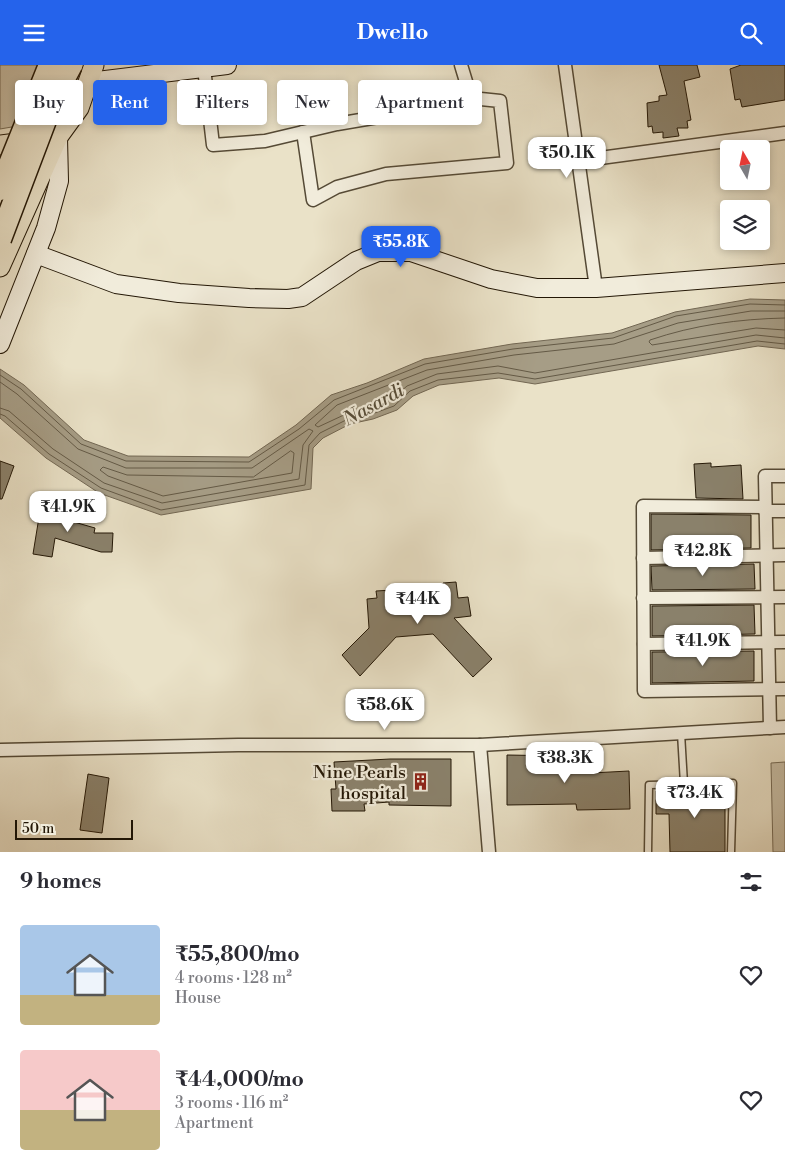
<!DOCTYPE html>
<meta charset="utf-8">
<style>
body{margin:0;font-family:"Libre Bodoni",serif;background:#f7f7f7;color:#2b2b33;height:100vh;display:flex;flex-direction:column;font-size:19px;white-space:nowrap}
*{box-sizing:border-box;margin:0}
p{font-size:16px;color:#7c7c81}
.icon{flex:none;width:28px;height:28px;fill:none;stroke:currentColor;stroke-width:2;stroke-linecap:round;stroke-linejoin:round}
.map{position:relative;height:787px;overflow:hidden}
.sheet{display:flex;flex-direction:column;background:#fff;flex:1}
.sheet>*{flex:none}
.guide{position:absolute;left:15px;top:15px;width:500px;height:45px;display:flex;gap:10px}
.needle{width:32px;rotate:351deg}
.tools{position:absolute;left:720px;top:75px;display:grid;gap:10px}
.tools a{display:grid;place-items:center;width:50px;height:50px;border-radius:5px;background:#fff;box-shadow:0 2px 8px #0003;font-size:25px}
.scale{position:absolute;left:15px;bottom:12px;width:118px;box-sizing:border-box;padding-left:5px;border:2px solid #231706;border-top:0;font-size:14px;line-height:18px;white-space:nowrap;color:#231706;-webkit-text-stroke:4px #f1ecdb;paint-order:stroke}
.price{position:absolute;translate:-50% -42px;padding:0 11px;border-radius:10px;background:#fff;color:#222;font-size:16px;line-height:32px;filter:drop-shadow(0 1px 2px #0008)}
.price::after{content:'';position:absolute;left:50%;top:30px;width:15px;height:11px;margin-left:-8px;background:inherit;clip-path:polygon(0 0,100% 0,50% 100%)}
.price.current{background:#2563eb;color:#fff}
ul{padding:0;list-style:none}
li{display:flex;align-items:center;gap:15px;height:125px;padding:0 20px}
li span{display:grid;place-items:center;flex:none;width:140px;height:100px;border-radius:5px;color:#555}
li>.icon{margin-inline-start:auto}
span .icon{width:60px;height:60px;fill:#fffc;stroke-width:1}
li b{font-size:21px}
h2{display:flex;justify-content:space-between;align-items:center;height:60px;padding:0 20px;font-size:21px}
.chip{padding:0 18px;border-radius:5px;background:#fff;box-shadow:0 2px 8px #0003;font-size:18px;line-height:45px}
.chip.current{background:#2563eb;color:#fff}
header{display:flex;justify-content:space-between;align-items:center;height:65px;padding:0 20px;background:#2563eb;color:#fff;font-size:22px;font-weight:800}
.map>svg:first-child{display:block}
</style>
<header><svg class="icon" aria-label="menu" viewBox="0 0 24 24"><path d="M4 6h16M4 12h16M4 18h16"/></svg>Dwello<svg class="icon" aria-label="search" viewBox="0 0 24 24"><circle cx="10" cy="10" r="6"/><path d="M15 15l6 6"/></svg></header>
<div class="map">
<svg width="785" height="787" viewBox="0 0 785 787">
<rect width="100%" height="100%" fill="#eae2c8"/>
<filter id="stains"><feTurbulence type="fractalNoise" baseFrequency=".004" numOctaves="4"/><feColorMatrix values="0 0 0 0 .2 0 0 0 0 .09 0 0 0 0 .02 0 0 0 .5 -.17"/></filter>
<radialGradient id="worn" r=".72"><stop offset=".6" stop-color="#630" stop-opacity="0"/><stop offset="1" stop-color="#630" stop-opacity=".3"/></radialGradient>
<!-- green -->
<g fill="#c8bfa7" stroke="#766b56">
<path d="M0,0H70L41,57L0,64Z"/>
<path d="M785,697V787H773L771,698Z"/>
</g>
<!-- water -->
<path fill="#a69d86" stroke="#726753" d="M750,234L785,235V284L758,281L535,319L499,313L439,320L413,331L397,345L373,354L350,359L323,373L313,383L311,424L161,450L99,428L46,393L0,353V304L24,320L84,375L128,391L249,392L296,360L331,330L367,318L424,294L512,279L612,268L675,247Z"/>
<g fill="none" stroke-linecap="round" stroke-linejoin="round">
<!-- shore -->
<g stroke="#645a46" stroke-width="1">
<path d="M785,246H751L678,258L614,279L514,290L427,305L337,340L315,360L318,362L346,349L370,343L391,335L407,321L437,309L498,301L535,308L756,270L785,273"/>
<path d="M785,253C739,254 694,260 650,275L649,277L652,280L756,263L785,265"/>
<path d="M0,310L21,324L81,379L126,396L249,397L299,364L334,335L425,299L513,284L613,273L676,251L750,239L785,240"/>
<path d="M0,317L17,329L78,384L126,403H252L309,364L313,366L303,380L299,414L162,438L104,418L53,384L9,346L0,343"/>
<path d="M0,349L5,351L49,389L101,423L161,445L305,420L309,380L320,368L348,354L372,349L394,341L410,326L438,315L498,308L535,314L757,276L785,279"/>
<path d="M291,386L294,388L292,408L163,431L108,411L100,405L103,402L127,410L253,412Z"/>
</g>
</g>
<!-- building -->
<g fill="#8a816b" stroke="#231706">
<path d="M659,0H697L700,12L684,16L691,55L687,56L688,63H677L679,71L663,73V67L653,68L652,61L648,62L647,38L659,36V31L667,30Z"/>
<path d="M741,0H785V35L742,42L740,34L735,35L730,4Z"/>
<path d="M0,396L14,401L2,434H0Z"/>
<path d="M711,398V402L741,400L743,434L696,433L694,399Z"/>
<path d="M59,439L78,445L74,457L95,463L94,468H113L112,487H101L55,473L52,492L33,489L40,446L55,451Z"/>
<path d="M651,449L751,450V483L651,485Z"/>
<path d="M754,499L755,524L652,525L651,501Z"/>
<path d="M456,517L458,533L468,532L471,551L454,553L492,594L473,612L433,569L396,572L360,611L342,590L369,563L367,534L377,533L376,526L443,522V518Z"/>
<path d="M754,540L755,569L652,571V541Z"/>
<path d="M754,586V616L652,618V587Z"/>
<path d="M507,690L563,691V699H591V708L629,706L630,744L577,745L576,739L507,740Z"/>
<path d="M390,694H451V741L389,740V737L364,739L365,746H332L331,724H336L334,697Z"/>
<path d="M88,709L109,713L102,768L80,765Z"/>
<path d="M725,723V787H670L669,749H656V726Z"/>
</g>
<g fill="none" stroke-linecap="round" stroke-linejoin="round">
<defs>
<g id="lane">
<path d="M681,668L684,719"/>
<path d="M648,787L649,720L733,718L731,787"/>
</g>
<g id="street">
<path d="M565,0L596,223"/>
<path d="M204,3L213,80L265,76L337,59L437,42L471,33L461,0"/>
<path d="M303,67L313,135L337,122L386,109L507,98L500,36L471,33"/>
<path d="M578,96L785,68"/>
<path d="M765,442L643,441L644,626L785,624"/>
<path d="M765,446H785"/>
<path d="M643,493L785,490"/>
<path d="M643,533L785,532"/>
<path d="M644,579L785,577"/>
<path d="M770,663L765,411H785"/>
<path d="M480,680L489,787"/>
<path d="M0,685L238,680H480L785,662"/>
</g>
<g id="secondary">
<path d="M89,17L227,0"/>
<path d="M36,189L116,219L179,228L249,233L288,234L302,232L356,196L378,187H411L491,214L537,223H596L785,208"/>
<path d="M0,279L46,163L59,116L58,73"/>
</g>
<g id="primary">
<path d="M0,80L32,76"/>
<path d="M0,202L58,72L79,43L94,0"/>
</g>
</defs>
<!-- lane casing -->
<use href="#lane" stroke="#554a36" stroke-width="9"/>
<!-- street casing -->
<use href="#street" stroke="#554a36" stroke-width="15"/>
<!-- secondary casing -->
<use href="#secondary" stroke="#231706" stroke-width="20"/>
<!-- primary casing -->
<use href="#primary" stroke="#231706" stroke-width="21"/>
<!-- lane -->
<use href="#lane" stroke="#f1ecdb" stroke-width="6"/>
<!-- street -->
<use href="#street" stroke="#f1ecdb" stroke-width="12"/>
<!-- secondary -->
<use href="#secondary" stroke="#f1ecdb" stroke-width="18"/>
<!-- primary -->
<use href="#primary" stroke="#eae2c8" stroke-width="19"/>
<defs>
<g id="highway-bridge">
<path d="M0,124L50,0"/>
<path d="M0,174L53,34L71,0"/>
</g>
</defs>
<!-- highway-bridge casing -->
<use href="#highway-bridge" stroke="#231706" stroke-width="25" stroke-linecap="butt"/>
<!-- highway-bridge -->
<use href="#highway-bridge" stroke="#eae2c8" stroke-width="22"/>
</g>
<!-- icons -->
<defs>
<symbol id="building-bare" viewBox="-9 -9 18 18"><path d="M-4-6H4V6H1V3H-1V6H-4ZM-2.5-4.3h1.7v1.8h-1.7ZM.8-4.3h1.7v1.8H.8ZM-2.5-1h1.7V.8h-1.7ZM.8-1h1.7V.8H.8Z" fill="#8f2418" stroke="#f1ecdb" stroke-width="2.5" paint-order="stroke"/></symbol>
</defs>
<g fill-rule="evenodd">
<use href="#building-bare" x="408" y="704" width="25" height="25"/>
</g>
<g text-anchor="middle" stroke-width="4.5" stroke-linejoin="round" paint-order="stroke">
<!-- poi labels -->
<g font-size="18" fill="#231706" stroke="#f1ecdb" text-anchor="end">
<text x="406" y="713">Nine Pearls<tspan x="406" dy="21">hospital</tspan></text>
</g>
<!-- water labels -->
<g font-size="19" font-style="italic" fill="#574d39" stroke="#f1ecdb">
<text transform="translate(373 339) rotate(-29)" y="7">Nasardi</text>
</g>
</g>
<rect width="100%" height="100%" filter="url(#stains)"/>
<rect width="100%" height="100%" fill="url(#worn)"/>
</svg>
<div class="tools">
<a><svg class="needle" viewBox="-14 -14 28 28"><path d="M0-13l5 13h-10z" fill="#e53935"/><path d="M0 13l5-13h-10z" fill="#7c7c81"/></svg></a>
<a><svg class="icon" aria-label="layers" viewBox="0 0 24 24"><path d="M12 4l9 5-9 5-9-5zM3 14l9 5 9-5"/></svg></a>
</div>
<div class="scale">50 m</div>
<b class="price" style="left:567px;top:114px">₹50.1K</b>
<b class="price current" style="left:401px;top:203px">₹55.8K</b>
<b class="price" style="left:68px;top:468px">₹41.9K</b>
<b class="price" style="left:703px;top:512px">₹42.8K</b>
<b class="price" style="left:418px;top:560px">₹44K</b>
<b class="price" style="left:703px;top:602px">₹41.9K</b>
<b class="price" style="left:385px;top:666px">₹58.6K</b>
<b class="price" style="left:565px;top:719px">₹38.3K</b>
<b class="price" style="left:695px;top:754px">₹73.4K</b>
<div class="guide">
<a class="chip">Buy</a>
<a class="chip current">Rent</a>
<a class="chip">Filters</a>
<a class="chip">New</a>
<a class="chip">Apartment</a>
</div>
</div>
<section class="sheet">
<h2>9 homes<svg class="icon" aria-label="filters" viewBox="0 0 24 24"><path d="M4 7h16M4 17h16"/><circle cx="9" cy="7" r="2"/><circle cx="15" cy="17" r="2"/></svg></h2>
<ul>
<li><span style="background:linear-gradient(#a9c7e8 70%,#c2b280 0)"><svg class="icon" aria-label="home" viewBox="0 0 24 24"><path d="M3 11l9-7 9 7M6 9v11h12V9"/></svg></span><div><b>₹55,800/mo</b><p>4 rooms · 128 m²</p><p>House</p></div><svg class="icon" aria-label="heart" viewBox="0 0 24 24"><path d="M12 20l-8-8c-3-5 5-10 8-4 3-6 11-1 8 4z"/></svg></li>
<li><span style="background:linear-gradient(#f6c9c9 60%,#c2b280 0)"><svg class="icon" aria-label="home" viewBox="0 0 24 24"><path d="M3 11l9-7 9 7M6 9v11h12V9"/></svg></span><div><b>₹44,000/mo</b><p>3 rooms · 116 m²</p><p>Apartment</p></div><svg class="icon" aria-label="heart" viewBox="0 0 24 24"><path d="M12 20l-8-8c-3-5 5-10 8-4 3-6 11-1 8 4z"/></svg></li>
</ul>
</section>
